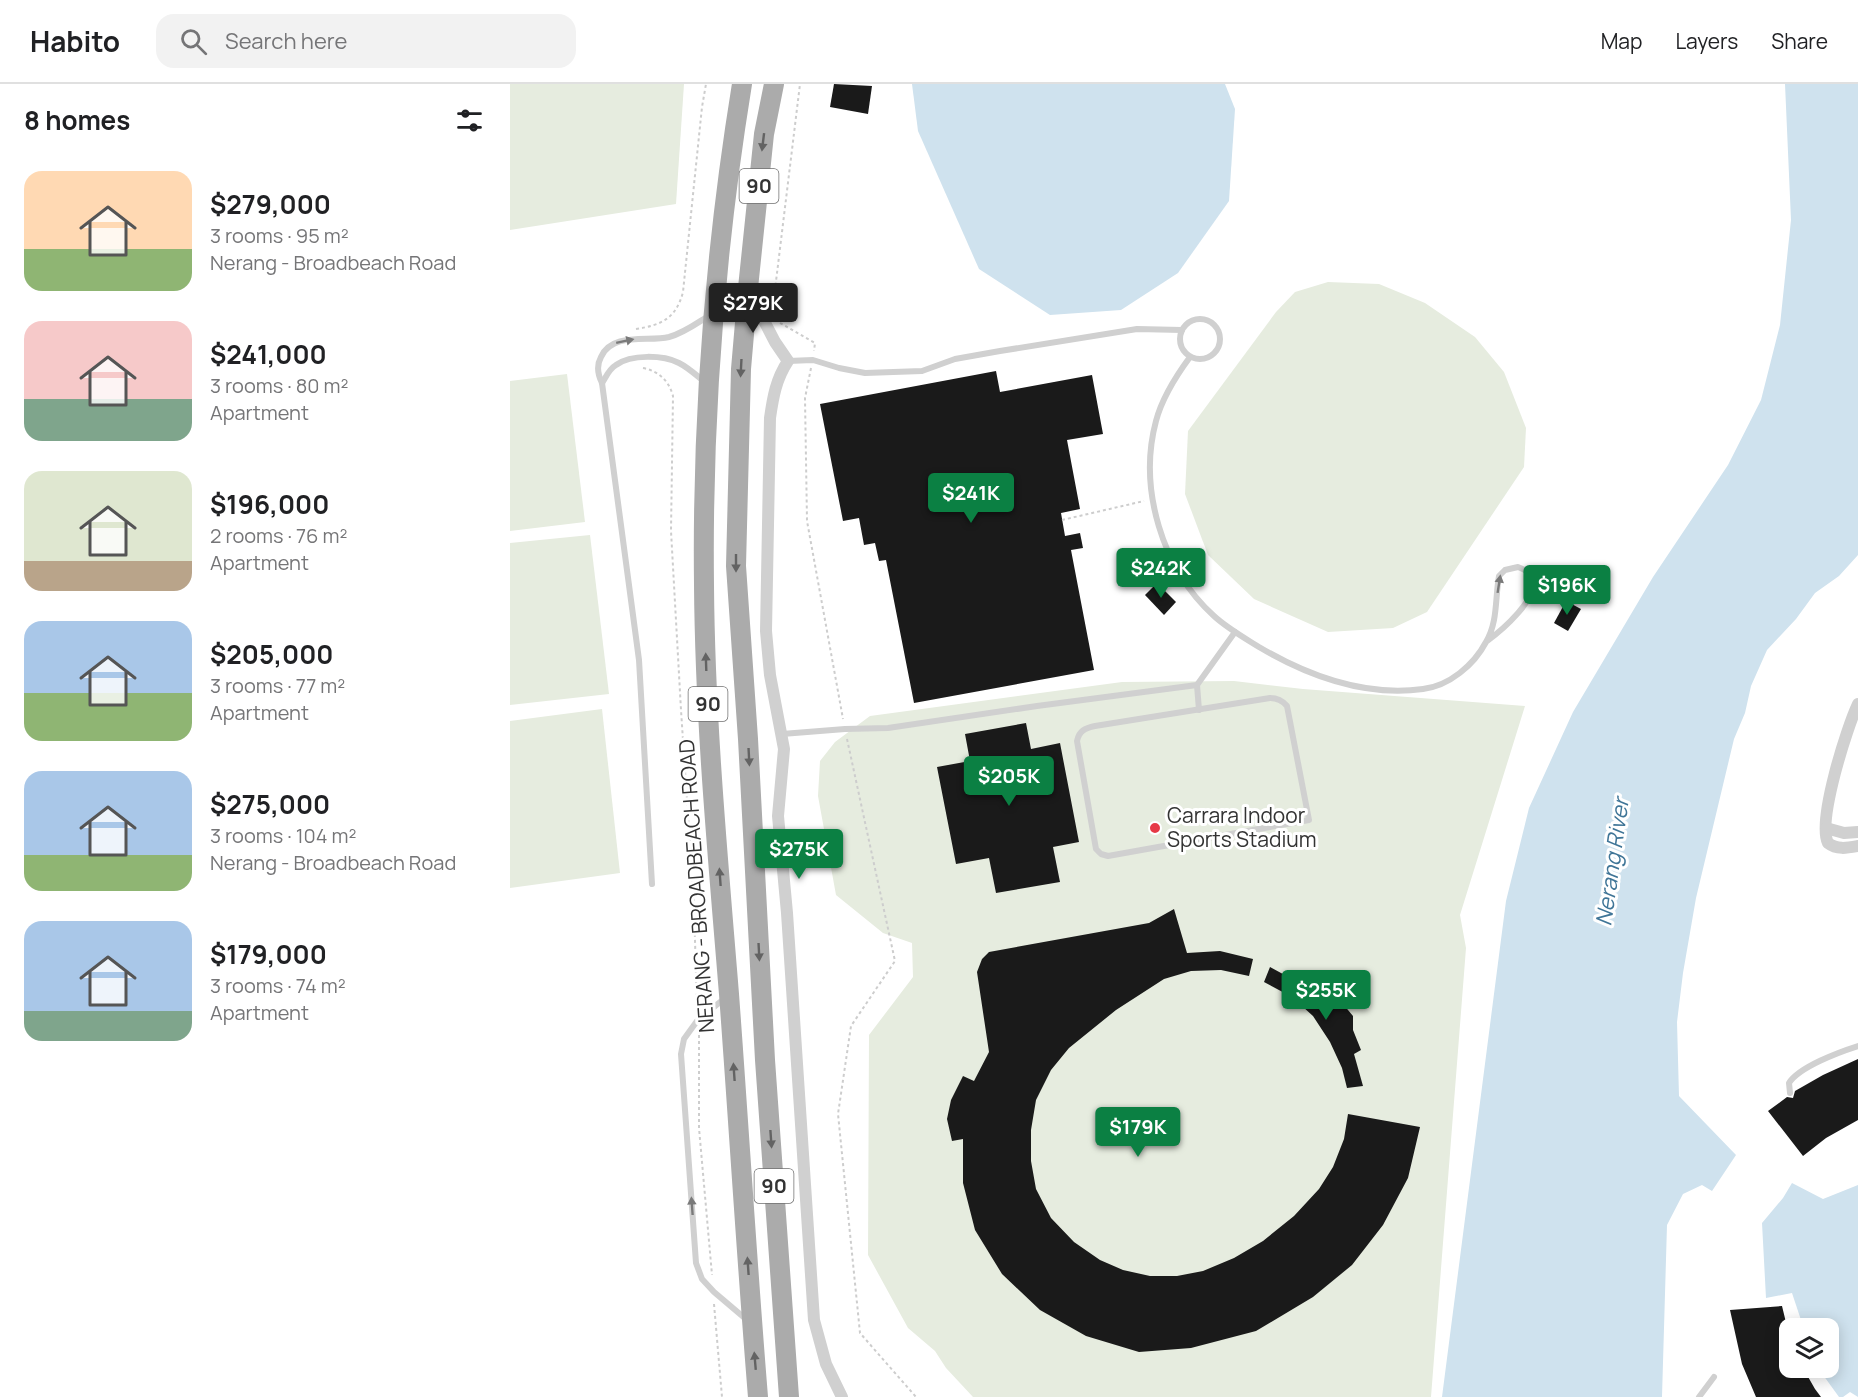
<!DOCTYPE html>
<meta charset="utf-8">
<style>
body{margin:0;font-family:Manrope,sans-serif;background:#f2f2f2;color:#202124;height:100vh;display:flex;flex-direction:column;font-size:22px;white-space:nowrap}
*{box-sizing:border-box;margin:0}
p{font-size:20px;color:#757577}
.icon{flex:none;width:33px;height:33px;fill:none;stroke:currentColor;stroke-width:2;stroke-linecap:round;stroke-linejoin:round}
.map{position:relative;flex:1;overflow:hidden}
.sheet{display:flex;flex-direction:column;background:#fff;width:510px}
.sheet>*{flex:none}
.controls{position:absolute;left:1269px;top:1234px;display:grid;gap:12px}
.controls a{display:grid;place-items:center;width:60px;height:60px;border-radius:12px;background:#fff;box-shadow:0 3px 15px #0003;font-size:30px}
.price{position:absolute;translate:-50% -51px;padding:0 14px;border-radius:6px;background:#0b8043;color:#fff;font-size:20px;line-height:39px;filter:drop-shadow(0 2px 3px #0008)}
.price::after{content:'';position:absolute;left:50%;top:36px;width:18px;height:14px;margin-left:-9px;background:inherit;clip-path:polygon(0 0,100% 0,50% 100%)}
.price.active{background:#222;color:#fff}
ul{padding:0;list-style:none}
li{display:flex;align-items:center;gap:18px;height:150px;padding:0 24px}
li span{display:grid;place-items:center;flex:none;width:168px;height:120px;border-radius:18px;color:#555}
li>.icon{margin-inline-start:auto}
span .icon{width:72px;height:72px;fill:#fffc;stroke-width:1}
li b{font-size:26px}
h2{display:flex;justify-content:space-between;align-items:center;height:72px;padding:0 24px;font-size:26px}
header{display:flex;align-items:center;gap:36px;box-sizing:border-box;height:84px;padding:0 30px;background:#fff;border-bottom:2px solid #e0e0e0}
header strong{font-size:28px}
nav{display:flex;gap:33px;margin-inline-start:auto;font-size:21px}
.search{width:420px;height:54px;background:#f2f2f2;display:flex;align-items:center;gap:15px;box-sizing:border-box;padding:0 21px;border-radius:18px;color:#757577;font-size:22px}
main{display:flex;flex:1;min-height:0}
.map>svg:first-child{display:block}
</style>
<header>
<strong>Habito</strong>
<div class="search"><svg class="icon" aria-label="search" viewBox="0 0 24 24"><circle cx="10" cy="10" r="6"/><path d="M15 15l6 6"/></svg>Search here</div>
<nav><a>Map</a><a>Layers</a><a>Share</a></nav>
</header>
<main>
<section class="sheet">
<h2>8 homes<svg class="icon" aria-label="filters" viewBox="0 0 24 24"><path d="M4 7h16M4 17h16"/><circle cx="9" cy="7" r="2"/><circle cx="15" cy="17" r="2"/></svg></h2>
<ul>
<li><span style="background:linear-gradient(#ffd9b3 65%,#8fb573 0)"><svg class="icon" aria-label="home" viewBox="0 0 24 24"><path d="M3 11l9-7 9 7M6 9v11h12V9"/></svg></span><div><b>$279,000</b><p>3 rooms · 95 m²</p><p>Nerang - Broadbeach Road</p></div></li>
<li><span style="background:linear-gradient(#f6c9c9 65%,#7fa58c 0)"><svg class="icon" aria-label="home" viewBox="0 0 24 24"><path d="M3 11l9-7 9 7M6 9v11h12V9"/></svg></span><div><b>$241,000</b><p>3 rooms · 80 m²</p><p>Apartment</p></div></li>
<li><span style="background:linear-gradient(#dfe7d0 75%,#b9a48a 0)"><svg class="icon" aria-label="home" viewBox="0 0 24 24"><path d="M3 11l9-7 9 7M6 9v11h12V9"/></svg></span><div><b>$196,000</b><p>2 rooms · 76 m²</p><p>Apartment</p></div></li>
<li><span style="background:linear-gradient(#a9c7e8 60%,#8fb573 0)"><svg class="icon" aria-label="home" viewBox="0 0 24 24"><path d="M3 11l9-7 9 7M6 9v11h12V9"/></svg></span><div><b>$205,000</b><p>3 rooms · 77 m²</p><p>Apartment</p></div></li>
<li><span style="background:linear-gradient(#a9c7e8 70%,#8fb573 0)"><svg class="icon" aria-label="home" viewBox="0 0 24 24"><path d="M3 11l9-7 9 7M6 9v11h12V9"/></svg></span><div><b>$275,000</b><p>3 rooms · 104 m²</p><p>Nerang - Broadbeach Road</p></div></li>
<li><span style="background:linear-gradient(#a9c7e8 75%,#7fa58c 0)"><svg class="icon" aria-label="home" viewBox="0 0 24 24"><path d="M3 11l9-7 9 7M6 9v11h12V9"/></svg></span><div><b>$179,000</b><p>3 rooms · 74 m²</p><p>Apartment</p></div></li>
</ul>
</section>
<div class="map">
<svg width="1348" height="1313" viewBox="0 0 1348 1313">
<rect width="100%" height="100%" fill="#fff"/>
<!-- green -->
<g fill="#e6ecdf">
<path d="M0,0H174L166,120L0,146Z"/>
<path d="M818,198L869,200L915,219L965,253L994,288L1016,344L1014,383L917,528L883,544L818,548L744,515L698,471L675,410L678,347L766,228L785,208Z"/>
<path d="M57,290L75,438L0,447V297Z"/>
<path d="M80,451L99,610L0,621V459Z"/>
<path d="M724,597L793,605L1015,622L950,831L956,864L921,1313H463L436,1284L425,1267L398,1244L358,1171L359,951L403,893L402,859L373,849L326,811L308,712L310,677L325,658L360,632L612,598Z"/>
<path d="M92,625L110,789L0,804V637Z"/>
</g>
<!-- water -->
<g fill="#cfe2ee">
<path d="M402,0H715L725,25L719,117L668,189L611,226L540,231L469,185L408,47Z"/>
<path d="M1275,0H1348V471L1329,492L1305,509L1286,535L1257,566L1241,602L1235,629L1224,655L1186,814L1173,889L1167,938L1169,1012L1226,1071L1202,1107L1192,1101L1173,1110L1157,1141L1152,1313H932L996,817L1019,724L1063,628L1143,493L1218,381L1251,316L1270,241L1281,136Z"/>
<path d="M1282,1099L1313,1115L1348,1101V1313L1340,1308L1333,1313H1329L1308,1284H1318V1245H1294L1282,1209L1256,1214L1252,1139L1273,1114Z"/>
</g>
<!-- building -->
<g fill="#1a1a1a">
<path d="M324,0L362,2L358,30L320,23Z"/>
<path d="M486,287L490,308L582,291L593,350L557,356L570,425L551,429L555,452L570,449L573,464L561,466L584,586L404,619L376,476L369,477L365,459L354,461L349,434L333,437L310,320Z"/>
<path d="M647,499L666,518L654,531L635,511Z"/>
<path d="M1056,517L1071,525L1058,547L1044,539Z"/>
<path d="M516,639L521,665L550,659L569,758L543,763L550,798L486,809L479,774L446,780L427,683L460,677L455,650Z"/>
<path d="M664,825L677,869L710,867L743,875L739,892L711,886L681,887L654,895L606,926L559,964L541,986L526,1016L521,1046V1077L526,1105L541,1134L564,1158L590,1176L613,1186L640,1192H667L693,1187L724,1174L753,1157L784,1132L809,1105L823,1083L834,1055L838,1030L910,1043L898,1094L873,1141L842,1181L803,1213L746,1247L681,1264L629,1268L576,1252L530,1226L492,1190L465,1146L453,1099V1055L442,1057L437,1035L441,1016L453,992L464,997L479,968L467,888L472,875L479,868L639,839Z"/>
<path d="M760,883L782,895L803,910L808,904L823,908L843,932V946L851,966L844,970L853,1002L837,1004L832,984L820,958L803,932L782,913L754,898Z"/>
<path d="M1348,975V1036L1316,1054L1293,1072L1258,1027L1277,1013L1283,1014L1285,1007L1313,991Z"/>
<path d="M1272,1222L1280,1255V1284H1293L1305,1305L1311,1313H1246L1232,1280L1220,1226Z"/>
</g>
<g fill="none" stroke-linecap="round" stroke-linejoin="round">
<!-- path -->
<g stroke="#cdcdcd" stroke-width="2" stroke-dasharray="3 3" stroke-linecap="butt">
<path d="M266,231L263,222L290,0"/>
<path d="M270,239L305,259L304,267"/>
<path d="M126,245C151,241 166,235 173,208L192,23L196,0"/>
<path d="M133,284C149,287 159,297 163,312L161,447L171,626L184,822L187,924"/>
<path d="M301,284L295,314L297,437L333,635"/>
<path d="M552,436L634,417"/>
<path d="M337,655L385,877L341,942L328,1030L350,1249L406,1313"/>
<path d="M189,951V1044L202,1191"/>
<path d="M204,1220L212,1313"/>
</g>
<!-- service -->
<g stroke="#d0d0d0" stroke-width="6">
<circle cx="690" cy="255" r="20"/>
<path d="M680,273C666,292 652,314 646,337C628,404 652,485 704,532C717,544 733,553 749,563C798,592 854,613 913,605C939,602 964,581 976,558C988,538 985,514 989,492L995,486L1008,483C1014,485 1019,488 1022,494C1031,513 991,547 977,557"/>
<path d="M278,277L303,276L329,284L355,289L412,287L445,275L490,267L627,245L672,246"/>
<path d="M92,299C96,293 99,285 106,281C121,270 153,271 169,279C179,284 187,292 196,299"/>
<path d="M687,601L689,626"/>
<path d="M760,614C767,614 772,616 777,622L799,736L598,772L591,770L586,765L567,657C569,647 575,644 585,642Z"/>
<path d="M272,650L335,645L378,644L527,622L687,601L725,548"/>
<path d="M142,800L129,576L92,299C88,291 86,282 91,273C102,248 138,258 159,253C174,249 187,239 200,231"/>
<path d="M215,914L187,937L174,955L171,970L186,1179L192,1195L204,1208L237,1236"/>
<path d="M1280,1009L1279,999C1289,983 1329,968 1348,962"/>
<path d="M1189,1313L1204,1293"/>
</g>
<!-- minor -->
<g stroke="#d0d0d0" stroke-width="12">
<path d="M239,208L265,258L278,277C266,295 263,313 260,334L256,547L260,591L274,665L268,732L277,829L304,1236L316,1280L332,1313"/>
<path d="M1348,620C1337,643 1307,737 1318,759C1327,766 1337,764 1348,762"/>
<path d="M1316,744L1334,749L1348,748"/>
</g>
<!-- primary -->
<g stroke="#ababab" stroke-width="20">
<path d="M232,0C205,166 192,333 194,501C195,638 208,774 219,910C229,1045 237,1179 248,1313"/>
<path d="M264,0L254,50L238,204L231,285L226,482L238,655L255,976L279,1313"/>
</g>
</g>
<!-- one-way arrows -->
<defs><path id="oneway-solid" d="M-6-.8H1V-3.2L6.5 0L1 3.2V.8H-6Z" transform="scale(1.5)"/></defs>
<g fill="#636363">
<use href="#oneway-solid" transform="translate(253 58) rotate(97)"/>
<use href="#oneway-solid" transform="translate(231 284) rotate(93)"/>
<use href="#oneway-solid" transform="translate(226 479) rotate(90)"/>
<use href="#oneway-solid" transform="translate(196 578) rotate(-92)"/>
<use href="#oneway-solid" transform="translate(239 673) rotate(87)"/>
<use href="#oneway-solid" transform="translate(210 793) rotate(-94)"/>
<use href="#oneway-solid" transform="translate(249 868) rotate(87)"/>
<use href="#oneway-solid" transform="translate(224 988) rotate(-94)"/>
<use href="#oneway-solid" transform="translate(261 1055) rotate(86)"/>
<use href="#oneway-solid" transform="translate(238 1182) rotate(-94)"/>
<use href="#oneway-solid" transform="translate(245 1277) rotate(-95)"/>
</g>
<g fill="#7a7a7a">
<use href="#oneway-solid" transform="translate(115 257) rotate(-12)"/>
<use href="#oneway-solid" transform="translate(989 500) rotate(-81)"/>
<use href="#oneway-solid" transform="translate(182 1122) rotate(-94)"/>
</g>
<!-- markers -->
<circle fill="#e63946" stroke="#fff" stroke-width="2" cx="645" cy="744" r="6"/>
<g text-anchor="middle" stroke-width="6" stroke-linejoin="round" paint-order="stroke">
<!-- shield labels -->
<g fill="#fff" stroke="#707070" stroke-width="1.5">
<rect x="229.5" y="85" width="39" height="34" rx="4.5"/>
<rect x="178.5" y="603" width="39" height="34" rx="4.5"/>
<rect x="244.5" y="1085" width="39" height="34" rx="4.5"/>
</g>
<g font-size="20" font-weight="bold" fill="#333">
<text x="249" y="109">90</text>
<text x="198" y="627">90</text>
<text x="264" y="1109">90</text>
</g>
<!-- poi labels -->
<g font-size="21" fill="#333" stroke="#fff" text-anchor="start">
<text x="657" y="739">Carrara Indoor<tspan x="657" dy="24">Sports Stadium</tspan></text>
</g>
<!-- street labels -->
<g font-size="21" fill="#333" stroke="#fff">
<text transform="translate(187 802) rotate(-94)" y="7">NERANG - BROADBEACH ROAD</text>
</g>
<!-- water labels -->
<g font-size="22" font-style="italic" fill="#3f7597" stroke="#fff">
<text transform="translate(1102 778) rotate(-82)" y="8">Nerang River</text>
</g>
</g>
</svg>
<div class="controls">
<a><svg class="icon" aria-label="layers" viewBox="0 0 24 24"><path d="M12 4l9 5-9 5-9-5zM3 14l9 5 9-5"/></svg></a>
</div>
<b class="price active" style="left:243px;top:250px">$279K</b>
<b class="price" style="left:461px;top:440px">$241K</b>
<b class="price" style="left:651px;top:515px">$242K</b>
<b class="price" style="left:1057px;top:532px">$196K</b>
<b class="price" style="left:499px;top:723px">$205K</b>
<b class="price" style="left:289px;top:796px">$275K</b>
<b class="price" style="left:816px;top:937px">$255K</b>
<b class="price" style="left:628px;top:1074px">$179K</b>
</div>
</main>
